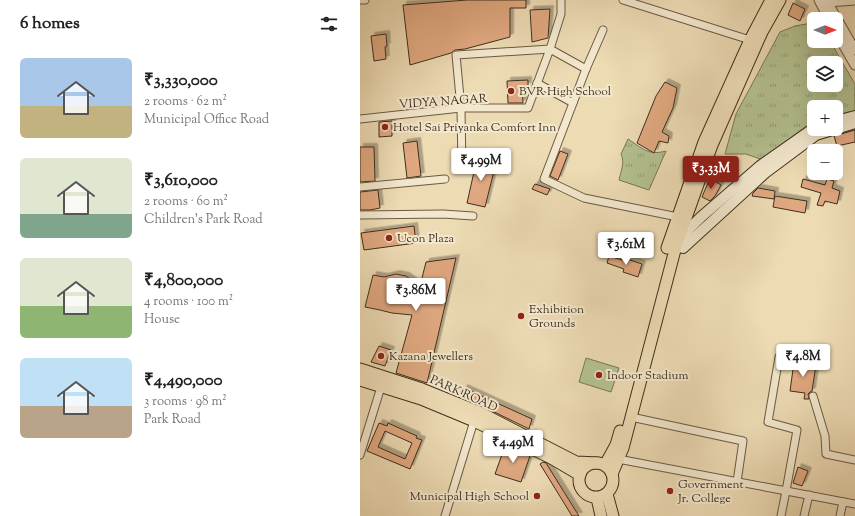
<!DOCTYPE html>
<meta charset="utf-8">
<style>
body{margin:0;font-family:"Sorts Mill Goudy",serif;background:#f2f2f2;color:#202124;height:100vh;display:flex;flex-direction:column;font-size:15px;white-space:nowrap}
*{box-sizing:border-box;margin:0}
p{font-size:13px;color:#757577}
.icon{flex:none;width:22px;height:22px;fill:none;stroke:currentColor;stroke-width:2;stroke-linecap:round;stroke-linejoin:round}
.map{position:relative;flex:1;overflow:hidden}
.panel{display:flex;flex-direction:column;background:#fff;width:360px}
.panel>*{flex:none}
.needle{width:26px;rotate:90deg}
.controls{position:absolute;left:447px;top:12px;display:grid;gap:8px}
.controls a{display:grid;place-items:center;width:36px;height:36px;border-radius:6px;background:#fff;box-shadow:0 4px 16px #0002;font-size:20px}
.price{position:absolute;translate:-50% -34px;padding:0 9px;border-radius:4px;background:#fff;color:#222;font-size:13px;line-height:26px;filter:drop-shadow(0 1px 2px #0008)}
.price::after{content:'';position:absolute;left:50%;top:24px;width:12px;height:9px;margin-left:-6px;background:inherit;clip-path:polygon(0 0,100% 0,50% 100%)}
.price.active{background:#8f2418;color:#fff}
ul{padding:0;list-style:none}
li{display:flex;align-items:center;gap:12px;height:100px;padding:0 20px}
li span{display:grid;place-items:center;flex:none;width:112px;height:80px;border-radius:6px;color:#555}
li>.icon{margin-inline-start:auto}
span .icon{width:48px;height:48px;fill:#fffc;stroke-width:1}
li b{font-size:17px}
h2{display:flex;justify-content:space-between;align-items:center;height:48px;padding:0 20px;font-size:17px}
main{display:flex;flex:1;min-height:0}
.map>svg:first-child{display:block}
</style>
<main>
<section class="panel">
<h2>6 homes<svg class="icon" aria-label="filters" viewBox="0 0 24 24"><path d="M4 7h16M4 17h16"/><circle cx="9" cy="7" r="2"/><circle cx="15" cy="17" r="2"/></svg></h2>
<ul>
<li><span style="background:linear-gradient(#a9c7e8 60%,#c2b280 0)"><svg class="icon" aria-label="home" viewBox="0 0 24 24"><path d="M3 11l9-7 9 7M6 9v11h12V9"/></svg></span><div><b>₹3,330,000</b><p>2 rooms · 62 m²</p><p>Municipal Office Road</p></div></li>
<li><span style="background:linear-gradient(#dfe7d0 70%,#7fa58c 0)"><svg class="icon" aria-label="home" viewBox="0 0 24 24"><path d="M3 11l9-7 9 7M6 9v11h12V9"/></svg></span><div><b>₹3,610,000</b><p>2 rooms · 60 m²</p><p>Children's Park Road</p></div></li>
<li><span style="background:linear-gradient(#dfe7d0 60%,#8fb573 0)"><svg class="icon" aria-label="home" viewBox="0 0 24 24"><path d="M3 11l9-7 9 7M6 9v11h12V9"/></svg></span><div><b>₹4,800,000</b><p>4 rooms · 100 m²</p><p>House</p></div></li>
<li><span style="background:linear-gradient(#bfe0f5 60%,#b9a48a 0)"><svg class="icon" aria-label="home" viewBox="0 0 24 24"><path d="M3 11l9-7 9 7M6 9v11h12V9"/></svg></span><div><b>₹4,490,000</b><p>3 rooms · 98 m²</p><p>Park Road</p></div></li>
</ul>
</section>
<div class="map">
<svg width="495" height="516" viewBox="0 0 495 516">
<defs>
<pattern id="grass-tufts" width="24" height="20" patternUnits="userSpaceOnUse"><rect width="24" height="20" fill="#b4c190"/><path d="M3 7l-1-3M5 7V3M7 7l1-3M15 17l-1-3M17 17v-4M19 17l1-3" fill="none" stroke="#949d75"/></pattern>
<filter id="shadow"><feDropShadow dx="3.5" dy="-3.5" stdDeviation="0" flood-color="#0004"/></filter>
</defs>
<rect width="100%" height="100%" fill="#eddbb4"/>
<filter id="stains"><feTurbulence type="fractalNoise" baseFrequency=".005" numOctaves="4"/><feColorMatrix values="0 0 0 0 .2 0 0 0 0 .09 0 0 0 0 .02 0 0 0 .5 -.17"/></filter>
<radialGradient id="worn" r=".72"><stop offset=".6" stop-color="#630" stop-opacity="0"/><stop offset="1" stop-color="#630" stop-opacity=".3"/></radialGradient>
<!-- grass -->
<g fill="url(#grass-tufts)" stroke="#797856" fill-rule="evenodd">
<path d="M452,23L454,25V41H470L495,84V111L476,117V107H454V124L403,160L386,154H365L376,114L420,32L435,26ZM454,63H476V85H454Z"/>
<path d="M268,139C282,148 288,156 306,151L289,190L259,180C261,171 265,162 261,154Z"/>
</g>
<!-- pitch -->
<path fill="#b4c190" stroke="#797856" d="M226,358L259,368L251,392L219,382Z"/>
<!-- building -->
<g fill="#e0a880" stroke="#3e2f1d" fill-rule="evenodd" filter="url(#shadow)">
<path d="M107,0H166V8H150V37L105,49L95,50L91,53L50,65L43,5Z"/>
<path d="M433,3L445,9L440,21L428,15Z"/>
<path d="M190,9L188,38L172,42L170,10Z"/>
<path d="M26,34L27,46L25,47L26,59L14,61L11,36Z"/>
<path d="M168,80V86H162L163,103H148L147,81Z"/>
<path d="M305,82L317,88L313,108L302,132L309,136L308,143L299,141L294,153L277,143L296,96Z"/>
<path d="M32,121V136L19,137V122Z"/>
<path d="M495,130V142L477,146L474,136Z"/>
<path d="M57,141L61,176L47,178L43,143Z"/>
<path d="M0,147H14L15,181L0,182Z"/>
<path d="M200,151L208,154L198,180L190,176Z"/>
<path d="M114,154L135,167L125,207L107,203L116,163L107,159Z"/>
<path d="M350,178L361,185L355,196L350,201L342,197Z"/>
<path d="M443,179L465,185L467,179L474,181L472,188L480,191L477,204L465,201L463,206L457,205L461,193L441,187Z"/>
<path d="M175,184L190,189L187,195L172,189Z"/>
<path d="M398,188L415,191L414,199L392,196L393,193Z"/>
<path d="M18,190L20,208L10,210H0V192Z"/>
<path d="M415,196L447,201L445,213L413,207Z"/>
<path d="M54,226L56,243L4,250L1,233Z"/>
<path d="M249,256L266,261L267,259L282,264L278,277L263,272L264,269L247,263Z"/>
<path d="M96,258L67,383L36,373L52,315L32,313L20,310L5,307L13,275L24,277L36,274L46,276L60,286L66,262Z"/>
<path d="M19,346L31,350L25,366L11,362Z"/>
<path d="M434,362L456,365L452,391L450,392L448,394L449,399H444L445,393L430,391Z"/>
<path d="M104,388L172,419L169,429L122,406L100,397Z"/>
<path d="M19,423L27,426L28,423L57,436L56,438L62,440L50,469L7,451ZM25,431L52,443L45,459L18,447Z"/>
<path d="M145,446L160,451L170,456L161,482L135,474Z"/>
<path d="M183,462L186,463L219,516H212L180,464Z"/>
<path d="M438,467L448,471L442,486L433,483Z"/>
</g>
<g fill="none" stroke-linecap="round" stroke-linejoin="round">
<defs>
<g id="minor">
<path d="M0,0H5"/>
<path d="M263,0L390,40"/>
<path d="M468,3L495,1"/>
<path d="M243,30L226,69L184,179L224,198L318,217"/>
<path d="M177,83L213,103"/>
<path d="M0,119L101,108H168L190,49L201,14V0"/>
<path d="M102,168L101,108L96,55L190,49L226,69"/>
<path d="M0,187L85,179"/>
<path d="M0,215L83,214L113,216"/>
<path d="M419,357L408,422L437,430L426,491L421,516"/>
<path d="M453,396L465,436L466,454L495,460"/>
<path d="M271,417L383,441L377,482"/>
<path d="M0,455L21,387"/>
<path d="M258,459L495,504"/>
<path d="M85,516L114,421"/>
<path d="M444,516L449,495"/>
<path d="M480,516L483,502"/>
</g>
<g id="tertiary">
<path d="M459,0L469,19"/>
<path d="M466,0L489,40L495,50"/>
<path d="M476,32L495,65"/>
</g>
<g id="secondary">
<path d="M476,121L495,116"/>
<path d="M476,129L495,123"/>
<path d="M319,242L330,228L341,217L400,166L454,128"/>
<path d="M308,244L323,248L405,173L456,135L476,129"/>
</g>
<g id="primary">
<path d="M307,248L344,142L390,40L411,0"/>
<path d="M0,369L62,389L119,412L216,462L239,463"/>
<path d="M0,380L61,399L114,421L191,458L220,475"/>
<circle cx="236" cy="480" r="17"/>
<path d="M245,465L256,445L260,431"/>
<path d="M252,474L263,448L316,246L352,145L402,32L420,0"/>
<path d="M247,494L253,516"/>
<path d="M237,498L241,516"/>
</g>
</defs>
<!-- minor casing -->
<use href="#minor" stroke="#6a5a43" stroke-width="9"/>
<!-- tertiary casing -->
<use href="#tertiary" stroke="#6a5a43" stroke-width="11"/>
<!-- secondary casing -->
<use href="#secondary" stroke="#3e2f1d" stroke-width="12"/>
<!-- primary casing -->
<use href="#primary" stroke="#3e2f1d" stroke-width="13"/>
<!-- minor -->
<use href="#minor" stroke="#f3e8ce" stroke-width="7"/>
<!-- tertiary -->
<use href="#tertiary" stroke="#f3e8ce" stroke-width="9"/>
<!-- secondary -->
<use href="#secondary" stroke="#f3e8ce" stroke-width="10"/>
<!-- primary -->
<use href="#primary" stroke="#eddbb4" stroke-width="11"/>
</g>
<!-- markers -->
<g fill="#8f2418" stroke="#f3e8ce" stroke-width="1.5">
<circle cx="151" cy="91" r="4"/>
<circle cx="25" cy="127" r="4"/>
<circle cx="29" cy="238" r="4"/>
<circle cx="161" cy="316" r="4"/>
<circle cx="21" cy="356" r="4"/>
<circle cx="239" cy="375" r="4"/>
<circle cx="310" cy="491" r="4"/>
<circle cx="177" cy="496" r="4"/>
</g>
<g text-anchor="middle" stroke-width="4" stroke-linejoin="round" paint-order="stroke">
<!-- poi labels -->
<g font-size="12" fill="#3e2f1d" stroke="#f3e8ce" text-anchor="start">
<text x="159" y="95">BVR High School</text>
<text x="33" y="131">Hotel Sai Priyanka Comfort Inn</text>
<text x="37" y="242">Ucon Plaza</text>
<text x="169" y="313">Exhibition<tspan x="169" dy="14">Grounds</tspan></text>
<text x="29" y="360">Kazana Jewellers</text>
<text x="247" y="379">Indoor Stadium</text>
<text x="318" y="488">Government<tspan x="318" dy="14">Jr. College</tspan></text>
<text x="169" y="500" text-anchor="end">Municipal High School</text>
</g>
<!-- street labels -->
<g font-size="12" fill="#3e2f1d" stroke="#f3e8ce">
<text transform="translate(83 101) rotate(-4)" y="4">VIDYA NAGAR</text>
<text transform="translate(104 393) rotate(24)" y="4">PARK ROAD</text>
</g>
</g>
<rect width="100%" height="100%" filter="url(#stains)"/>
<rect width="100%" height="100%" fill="url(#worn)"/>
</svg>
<div class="controls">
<a><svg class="needle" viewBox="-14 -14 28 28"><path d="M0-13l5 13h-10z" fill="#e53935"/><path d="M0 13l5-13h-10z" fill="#757577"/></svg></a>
<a><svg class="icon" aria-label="layers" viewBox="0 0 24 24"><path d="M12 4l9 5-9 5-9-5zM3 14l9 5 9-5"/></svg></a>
<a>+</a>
<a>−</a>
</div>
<b class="price" style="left:121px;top:182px">₹4.99M</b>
<b class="price active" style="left:351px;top:190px">₹3.33M</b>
<b class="price" style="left:266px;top:266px">₹3.61M</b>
<b class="price" style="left:56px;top:312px">₹3.86M</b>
<b class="price" style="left:443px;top:378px">₹4.8M</b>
<b class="price" style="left:153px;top:464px">₹4.49M</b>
</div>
</main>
